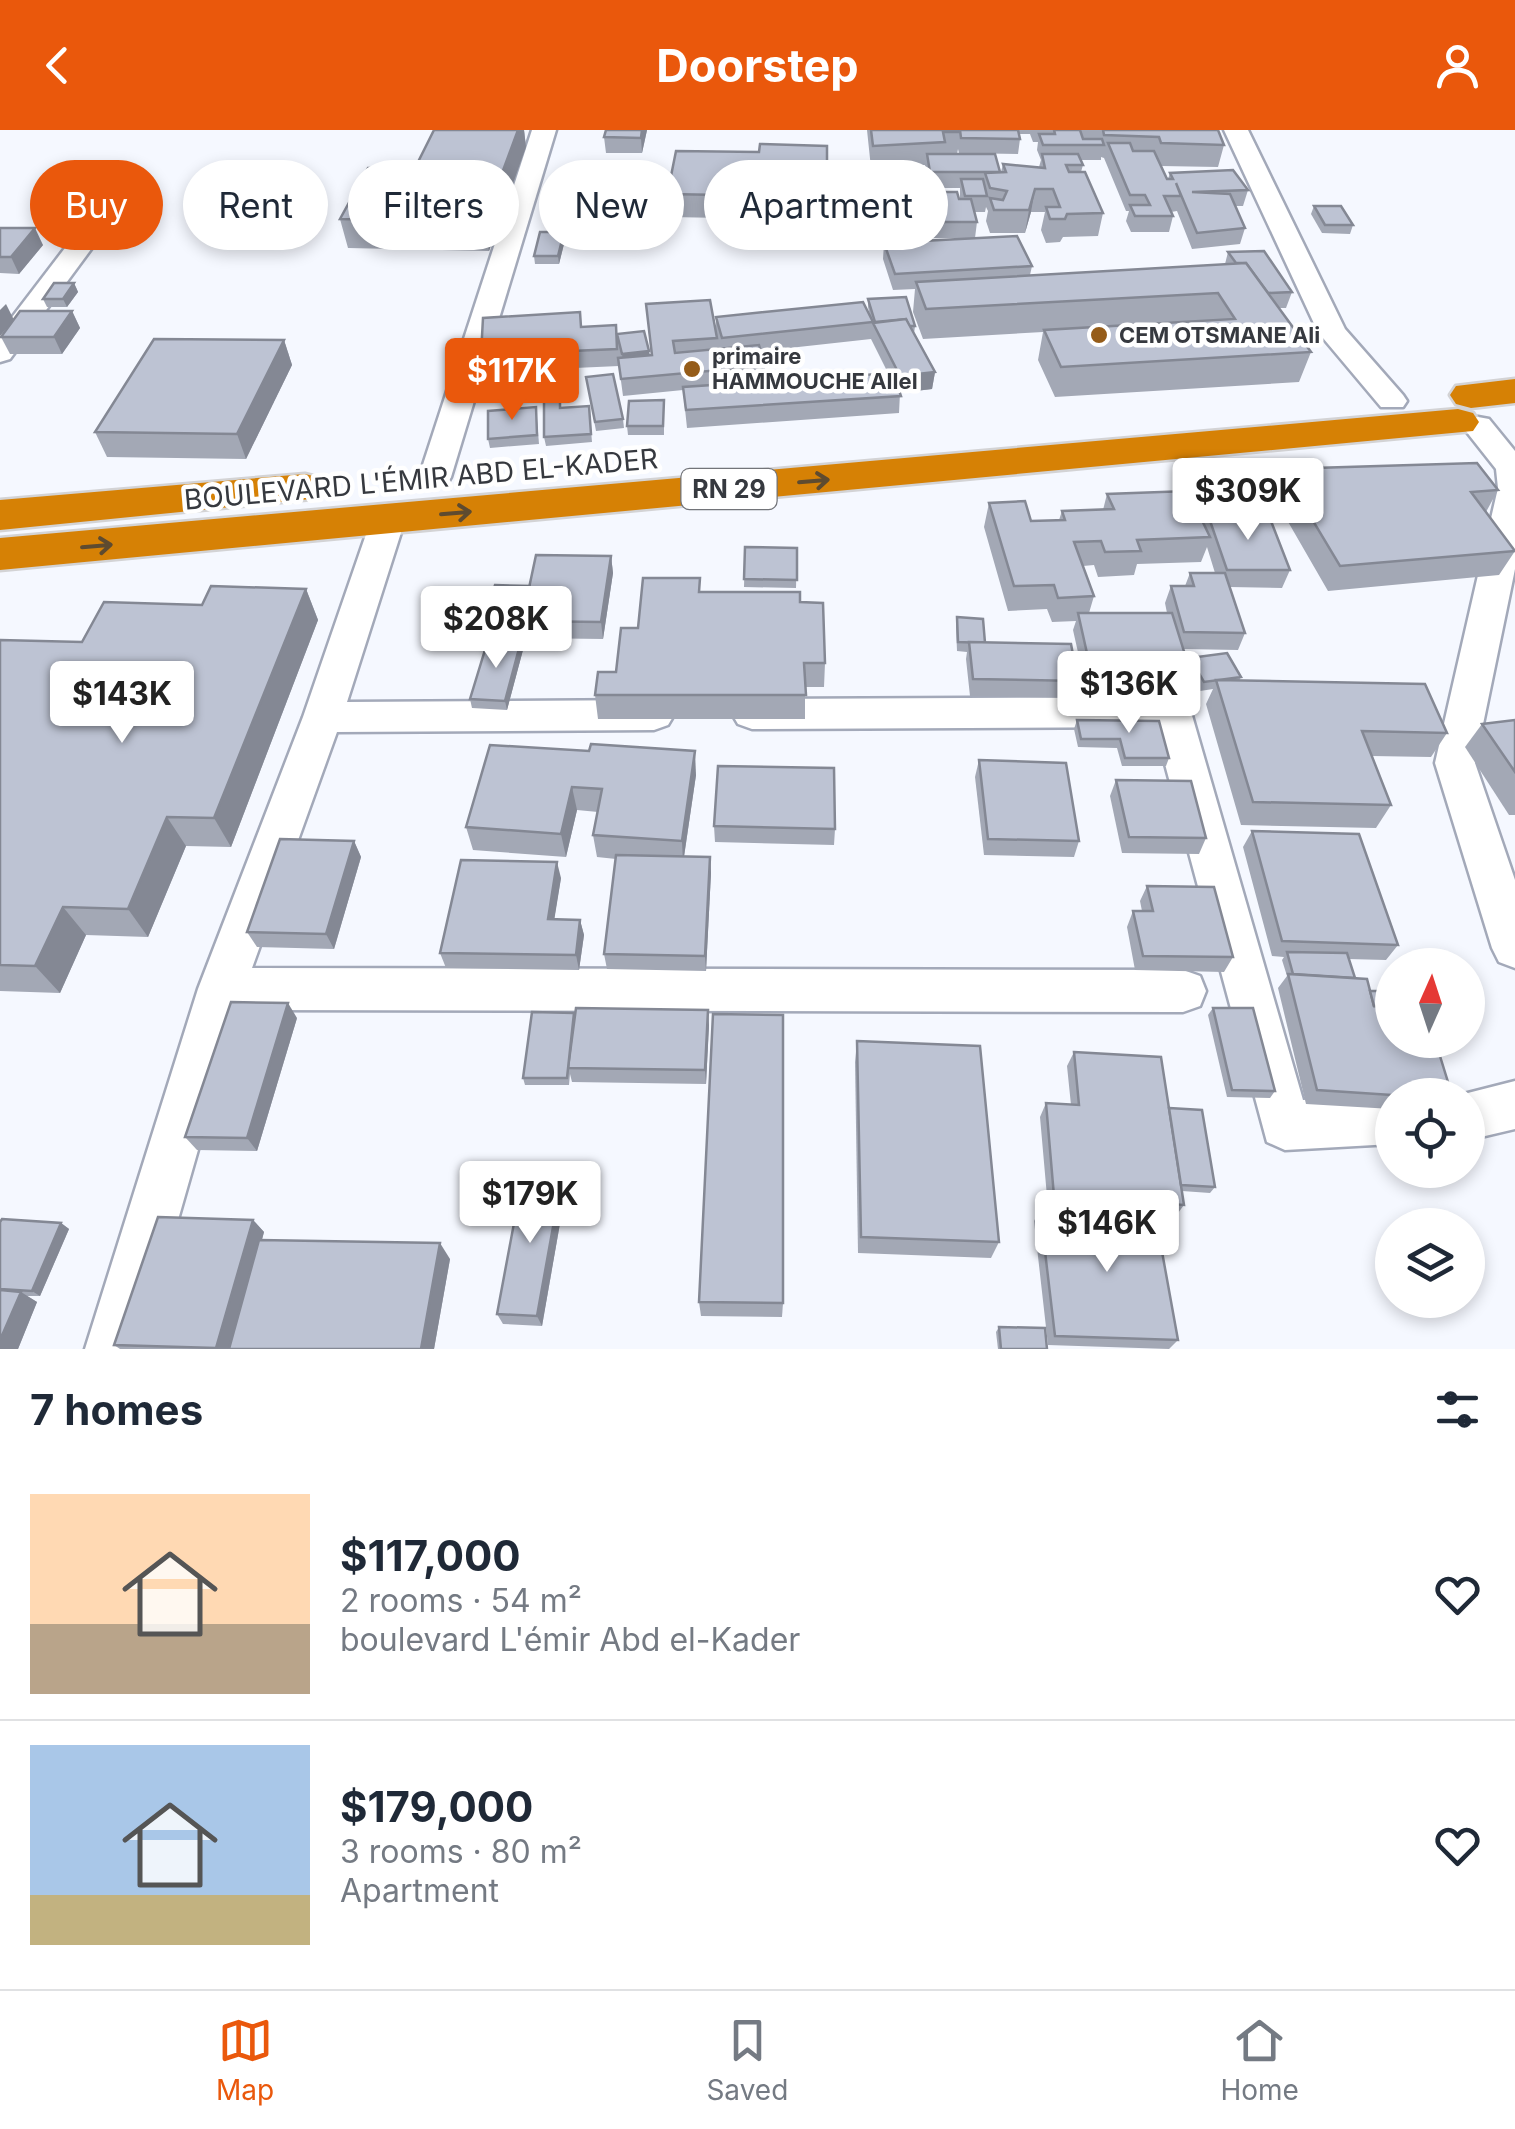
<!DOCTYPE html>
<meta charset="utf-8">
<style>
body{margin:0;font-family:Inter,sans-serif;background:#f2f2f3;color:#1f2937;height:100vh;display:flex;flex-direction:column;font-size:38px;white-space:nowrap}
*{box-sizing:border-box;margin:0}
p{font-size:32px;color:#747a83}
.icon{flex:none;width:55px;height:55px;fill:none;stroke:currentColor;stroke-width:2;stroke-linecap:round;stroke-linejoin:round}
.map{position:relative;height:1219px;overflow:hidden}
.drawer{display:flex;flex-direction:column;background:#fff;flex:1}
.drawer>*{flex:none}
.top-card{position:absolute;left:30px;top:30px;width:1000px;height:90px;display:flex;gap:20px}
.needle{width:65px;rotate:3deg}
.buttons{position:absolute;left:1375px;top:818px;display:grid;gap:20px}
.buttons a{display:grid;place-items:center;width:110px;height:110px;border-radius:50%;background:#fff;box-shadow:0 5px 15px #0003;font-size:50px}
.price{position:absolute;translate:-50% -85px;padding:0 22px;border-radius:10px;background:#fff;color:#222;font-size:32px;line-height:65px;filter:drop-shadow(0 2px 5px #0008)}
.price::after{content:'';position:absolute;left:50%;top:60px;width:30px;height:22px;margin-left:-15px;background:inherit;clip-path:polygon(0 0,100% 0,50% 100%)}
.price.active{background:#ea580c;color:#fff}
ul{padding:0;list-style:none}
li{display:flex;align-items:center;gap:30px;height:250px;padding:0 30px}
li+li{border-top:2px solid #e0e1e3}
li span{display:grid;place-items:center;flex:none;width:280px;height:200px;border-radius:0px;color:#555}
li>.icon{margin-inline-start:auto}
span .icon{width:120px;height:120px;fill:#fffc;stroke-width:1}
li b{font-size:42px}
h2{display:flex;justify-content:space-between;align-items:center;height:120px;padding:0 30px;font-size:42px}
.tag{padding:0 35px;border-radius:45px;background:#fff;box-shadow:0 5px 15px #0003;font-size:35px;line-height:90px}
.tag.active{background:#ea580c;color:#fff}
header{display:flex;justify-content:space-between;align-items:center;height:130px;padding:0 30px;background:#ea580c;color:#fff;font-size:45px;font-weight:700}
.tab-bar{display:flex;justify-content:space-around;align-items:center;height:140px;border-top:2px solid #e0e1e3;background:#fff;font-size:28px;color:#747a83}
.tab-bar a{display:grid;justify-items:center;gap:5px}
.tab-bar .active{color:#ea580c}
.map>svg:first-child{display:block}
</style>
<header><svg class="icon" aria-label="back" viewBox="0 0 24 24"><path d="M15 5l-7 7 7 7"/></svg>Doorstep<svg class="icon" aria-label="person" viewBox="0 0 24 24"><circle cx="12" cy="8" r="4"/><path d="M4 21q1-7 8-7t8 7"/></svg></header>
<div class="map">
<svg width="1515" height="1219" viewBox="0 0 1515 1219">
<rect width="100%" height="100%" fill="#f5f8ff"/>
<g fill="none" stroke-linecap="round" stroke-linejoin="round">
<defs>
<g id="street">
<path d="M532,0H556L451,347L447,354H423L419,347Z"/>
<path d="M1224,0H1248L1345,199L1403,265L1407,271L1403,277H1381L1318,202Z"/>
<path d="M87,99L100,107L10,229L0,232V203L78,101Z"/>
<path d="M1478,287L1489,289L1515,321V439L1475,633L1515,750V838L1499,832L1492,818L1435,633L1498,358L1496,339L1462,296L1467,289Z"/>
<path d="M388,379L400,382L405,390L347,572L654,570L668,575L674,585L668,595L654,600L337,602L252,838L1183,840L1200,846L1206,861L1200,876L1183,882L238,880L141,1219H85L198,859L303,587L371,390L376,382Z"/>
<path d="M1171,567L1185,572L1191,582L1303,970L1392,966V1014L1285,1020L1267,1012L1155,597L752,599L738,594L732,584L738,574L752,569Z"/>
<path d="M1515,951V999L1468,1010V965H1460Z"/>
</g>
<g id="highway">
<path d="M1515,249V273L1471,278L1456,274L1450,265L1456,256Z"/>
<path d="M1458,279L1473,283L1479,292L1473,301L0,440V408Z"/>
<path d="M305,344L321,348L328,358L321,368L0,400V370Z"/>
</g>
</defs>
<!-- street casing -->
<use href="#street" stroke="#a3a9b9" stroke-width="5"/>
<!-- highway casing -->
<use href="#highway" stroke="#d3d3d5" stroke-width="5"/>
<!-- street -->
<use href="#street" fill="#fff" fill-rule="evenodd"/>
<!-- highway -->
<use href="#highway" fill="#d68105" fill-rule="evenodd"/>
</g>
<!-- wall -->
<g fill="#a3a8b5" fill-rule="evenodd">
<path d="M434,0H524L526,17L489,121L348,118L340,89L415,38Z"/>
<path d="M606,0H647L642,23H606L604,7Z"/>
<path d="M867,0H1218L1224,15L1218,37L1161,36L1168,49L1170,43L1248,60L1243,76H1235L1245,98L1240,114L1192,119L1177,81L1171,82L1173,86L1169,102H1131L1126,91L1129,81H1126L1104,28L1101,27V30H1081L1083,35L1081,42L1103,83L1098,106L1063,107L1060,112L1046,113L1041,100L1045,82H1031L1025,103H990L986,91L988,81L986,77L985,82H974L977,92L975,108L1032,136L1030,145L1225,134L1228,122L1292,162L1286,178H1279L1311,222L1299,252L1055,267L1038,230L1043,202L923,209L913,182L915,159L893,160L883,129L884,113L970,108H850L849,74H875L876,62L960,69V58H928L925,35L871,38ZM1019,4H1030L1033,12H1038L1037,20L1041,30L1039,37L1003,34L1001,42H1000L957,24L958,19L959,23L1018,24L1020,9Z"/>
<path d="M827,45L843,67L842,90L670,87L669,82H654L652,59L671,46Z"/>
<path d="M592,66L593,74L590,89H550L549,80Z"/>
<path d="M1314,76L1353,95L1350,104L1322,103L1311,84Z"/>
<path d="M0,98L43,115L19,144L0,143Z"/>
<path d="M565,110L559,134H535L534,126Z"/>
<path d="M74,153L78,162L67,177H47L43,169Z"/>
<path d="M868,169L915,196L914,204L935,242L932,259L900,263L899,283L687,298L683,260L623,266L619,236L484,242L481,225L582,197L617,203L649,221L650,225H651L646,174L716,202V187L870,186L868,177ZM871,209L888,243L765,251V236L761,221Z"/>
<path d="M72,181L80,198L62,224H10L1,207L14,189Z"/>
<path d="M284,210L292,235L246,329L107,327L95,302Z"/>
<path d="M586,247L623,289L624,298L596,301Z"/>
<path d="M561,270V278L589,276L592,312L546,316L544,307Z"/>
<path d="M664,270V305H628L627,296Z"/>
<path d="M536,277L539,314L490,318L488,309Z"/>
<path d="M1282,339L1498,360L1486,382L1515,421L1499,445L1328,461L1272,364Z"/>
<path d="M1107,364L1204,395L1208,385L1290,440L1282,458L1230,457L1245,503L1238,520L1183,519L1188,534L1190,528L1241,547L1239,551L1447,603L1431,627L1372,626L1391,675L1376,698L1241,695L1206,574L1213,559L1200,561L1191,545L1196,560L1189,577L1090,576L1073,500L1076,491L1052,492L1047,479L1008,481L984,397L989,373L1031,391L1059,390L1062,381L1103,380ZM1207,417L1215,443H1190L1185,456H1171L1165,473L1167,483H1089L1094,466L1083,436L1094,435L1098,447L1134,445L1137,434L1201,432Z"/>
<path d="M745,417L797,418L796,458L744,457Z"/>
<path d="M611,426L613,443L603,509L525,508L523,499L521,507L484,505L482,496L529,456Z"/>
<path d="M306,459L318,490L231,717L186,716L148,807L86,805L60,863L0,861V510L82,512L202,475Z"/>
<path d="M701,462L800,472L825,533L824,557H805V589H598L595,565L616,542Z"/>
<path d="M957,487L985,513L1078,551L1073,568L970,566L966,529L967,522L957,521L956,496Z"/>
<path d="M523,520L507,580L472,578L470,569Z"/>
<path d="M1077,590L1169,628L1166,636H1122L1117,618L1078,617L1074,599Z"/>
<path d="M1515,590V685H1509L1465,617L1482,594Z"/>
<path d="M490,615L696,645L684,727H710L711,743L706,841L607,839L604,824L616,729L597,727L593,705L598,682L577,680L566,727L473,720L466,697Z"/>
<path d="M979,630L1079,711L1074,727L984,725L975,647Z"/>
<path d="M1116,650L1206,708L1199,724L1122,723L1110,666Z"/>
<path d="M714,696L835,699L834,715L715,712Z"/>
<path d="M1252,701L1398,815L1386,830L1348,829L1355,848L1370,861L1392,965V979L1306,974L1278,858L1287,846L1282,830L1284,827L1272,826L1243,717Z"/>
<path d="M354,711L361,727L334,819L257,817L247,802Z"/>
<path d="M561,748L554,789L580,790L584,805L579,840L446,838L440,823Z"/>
<path d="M1147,756L1233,827L1224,842L1135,840L1127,797L1133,781H1142L1140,771Z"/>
<path d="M1213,878L1275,961L1270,968L1227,967L1208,885Z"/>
<path d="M297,888L257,1021L197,1020L185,1007Z"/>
<path d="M709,895L706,954L572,952L570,944L569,955H525L523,948Z"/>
<path d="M857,911L999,1112L991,1128L858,1123L855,932Z"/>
<path d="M1074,922L1169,978L1215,1057L1210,1063L1182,1061L1184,1075L1175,1087L1156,1086L1178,1210L1169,1219L1048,1215L1034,1091L1040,1079L1088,1081L1048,1078L1040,987L1046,973L1071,975L1067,936Z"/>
<path d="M566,1059L542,1196L503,1194L497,1184Z"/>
<path d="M253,1090L264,1102L262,1110L450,1129L434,1219H120L114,1215Z"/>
<path d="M0,1092L61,1093L69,1099L40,1166H27L37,1172L18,1219Z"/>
<path d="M699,1172L783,1173L782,1187L701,1186Z"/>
<path d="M999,1197L1047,1219H998L996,1202Z"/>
</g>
<!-- shaded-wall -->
<g fill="#848894">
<path d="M518,0H524L526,17L489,121L484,92Z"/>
<path d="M642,0H647L642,23L641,8Z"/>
<path d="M1035,59L1031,82L1025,103L1029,80Z"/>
<path d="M35,98L43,115L19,144L11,127Z"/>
<path d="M564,102L565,110L559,134L558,126Z"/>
<path d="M74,153L78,162L67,177L63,169Z"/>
<path d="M6,174L14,190L0,206V180Z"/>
<path d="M72,181L80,198L62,224L54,207Z"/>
<path d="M284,210L292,235L246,329L237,304Z"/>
<path d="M649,221L650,230L623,233L622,224Z"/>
<path d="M935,242L932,259L898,263L900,246Z"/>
<path d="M611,426L613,443L603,509L601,492Z"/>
<path d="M306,459L318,490L231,717L214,688Z"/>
<path d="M521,511L523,520L507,580L505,571Z"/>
<path d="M695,621L696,645L683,733L682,711Z"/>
<path d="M572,657L577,680L566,727L561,704Z"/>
<path d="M167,687L186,716L148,807L128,779Z"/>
<path d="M354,711L361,727L334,819L326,804Z"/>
<path d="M710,727L711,743L706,841L705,826Z"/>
<path d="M557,732L561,748L552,804L548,789Z"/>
<path d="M63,777L86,805L60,863L35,836Z"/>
<path d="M580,790L584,805L579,840L576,825Z"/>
<path d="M288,873L297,888L257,1021L247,1008Z"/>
<path d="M708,880L709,895L706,954L705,940Z"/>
<path d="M562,1047L566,1059L542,1196L537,1186Z"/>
<path d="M253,1090L264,1102L231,1219H216Z"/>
<path d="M61,1093L69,1099L40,1166L32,1161Z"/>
<path d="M440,1113L450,1129L434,1219H421Z"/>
<path d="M21,1162L37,1172L18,1219H0V1210Z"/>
</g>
<!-- building -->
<g fill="#bdc3d3" stroke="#848894" stroke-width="2.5">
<path d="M434,0H518L484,92L340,89L368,38H415Z"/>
<path d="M606,0H642L641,8L604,7Z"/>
<path d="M871,0H960V2H943L945,12L873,16Z"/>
<path d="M960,0H1018L1020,9L961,8Z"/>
<path d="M1054,0H1080L1083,9H1102L1104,15H1043L1039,4H1055Z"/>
<path d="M1103,0H1218L1224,15L1161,13L1159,7L1104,5Z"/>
<path d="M1108,13H1130L1133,21H1154L1167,49H1173L1170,43L1233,40L1248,60L1192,62L1230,64L1245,98L1197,103L1176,53L1181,66H1164L1173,86H1135L1130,75H1150L1145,65H1130Z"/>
<path d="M760,14L827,16V45H843V67L668,64L669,60L652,59L655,45L671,46L676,21L759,22Z"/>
<path d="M927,24H995L1000,42H930Z"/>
<path d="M1042,24H1078L1083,35H1066L1069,42H1085L1103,83L1067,84L1065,89H1050L1046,77H1060L1053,59H1035L1029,80H994L990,68L1003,70L1007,61L990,58L985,43L1006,42L1003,34L1045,38Z"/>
<path d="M961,49H983L987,66H965Z"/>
<path d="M876,62H957L959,69H971L977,92H851L849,74H877Z"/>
<path d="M553,66H592L589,81L549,80Z"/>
<path d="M1314,76H1341L1353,95H1325Z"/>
<path d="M0,98H35L11,127H0Z"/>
<path d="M540,102H564L558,126H534Z"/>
<path d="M1017,106L1032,136L895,144L884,113Z"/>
<path d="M1264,121L1292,162L1268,163L1246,133H1236L1228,122Z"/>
<path d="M1246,133L1311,222L1061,237L1044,200L1235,189L1218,163L926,179L916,152Z"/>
<path d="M54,153H74L63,169H43Z"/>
<path d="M906,167L915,196H909L906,189L875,192L868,169Z"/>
<path d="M710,170L717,208L673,211L675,223L759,215L765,236L621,249L618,228L652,225L646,174Z"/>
<path d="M863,172L873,192L722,208L716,187Z"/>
<path d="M20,181H72L54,207H1Z"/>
<path d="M580,182L581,197L616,195L617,219L481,225L483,188Z"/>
<path d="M906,189L935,242L900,246L873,193Z"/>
<path d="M644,201L649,221L622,224L617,204Z"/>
<path d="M154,209L284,210L237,304L95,302Z"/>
<path d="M893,243L901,266L686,280L683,257Z"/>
<path d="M613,244L623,289L595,292L586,247Z"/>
<path d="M560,261V278L589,276L591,304L544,307V263Z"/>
<path d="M664,270L663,296H627L629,271Z"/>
<path d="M536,277L537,305L488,309V281Z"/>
<path d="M1477,333L1498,360L1471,362L1515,421L1340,436L1282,339Z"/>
<path d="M1188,361L1210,407L1137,410L1141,421L1105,422L1101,411L1074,412L1094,466L1058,468L1054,455L1014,456L989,373L1025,371L1031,391L1065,390L1062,381L1114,379L1107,364Z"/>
<path d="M1208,385L1269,386L1290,440H1227Z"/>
<path d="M745,417L797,418V450L744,449Z"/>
<path d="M536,425L611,426L601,492L522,491Z"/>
<path d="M1190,443H1225L1245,503L1184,502L1171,456H1194Z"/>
<path d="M643,448H700L699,462H800V472L823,473L825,533H804L806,565H595L598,542H616L621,498H638Z"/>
<path d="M495,455L529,456L519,498L482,496Z"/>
<path d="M211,456L306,459L214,688L167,687L128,779L63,777L35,836L0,835V510L82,512L104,472L202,475Z"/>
<path d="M1078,483H1172L1196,560L1095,559Z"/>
<path d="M957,487L983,489L985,513L958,512Z"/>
<path d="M488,510L521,511L505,571L470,569Z"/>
<path d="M969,512L1071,514L1078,551L973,549Z"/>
<path d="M1227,523L1241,547L1204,552L1190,528Z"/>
<path d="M1216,550L1425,554L1447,603L1362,601L1391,675L1253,672Z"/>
<path d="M1077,590L1159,591L1169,628H1125L1120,609H1081Z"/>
<path d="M1515,590V642L1482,594Z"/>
<path d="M591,614L695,621L682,711L593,705L602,659L572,657L561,704L466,697L490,615L589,621Z"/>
<path d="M979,630L1066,633L1079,711L988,709Z"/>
<path d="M718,636L834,638L835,699L714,696Z"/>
<path d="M1116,650L1191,651L1206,708L1129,707Z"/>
<path d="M1252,701L1359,704L1398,815L1282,811Z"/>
<path d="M280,709L354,711L326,804L247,802Z"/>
<path d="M616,725L710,727L705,826L604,824Z"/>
<path d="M461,730L557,732L548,789L580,790L576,825L440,823Z"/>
<path d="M1147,756L1214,757L1233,827L1143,826L1133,781H1153Z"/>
<path d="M1287,822L1347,823L1355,848L1293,844Z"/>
<path d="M1288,844L1367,849L1374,876L1392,877V910H1435L1452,965H1392L1317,960Z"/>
<path d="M1370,861H1392V877L1374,876Z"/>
<path d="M231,872L288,873L247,1008L185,1007Z"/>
<path d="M576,878L708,880L705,940L568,938Z"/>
<path d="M1213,878H1253L1275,961L1232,960Z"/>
<path d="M532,882L574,883L567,948H523Z"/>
<path d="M713,884L783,885V1173L699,1172Z"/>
<path d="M857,911L980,916L999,1112L861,1107Z"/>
<path d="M1074,922L1161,927L1184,1075L1054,1066L1046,973L1079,975Z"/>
<path d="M1169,978L1202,980L1215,1057L1181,1055Z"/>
<path d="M523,1045L562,1047L537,1186L497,1184Z"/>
<path d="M1040,1079L1155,1083L1178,1210L1055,1206Z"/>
<path d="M158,1087L253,1090L216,1218L114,1215Z"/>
<path d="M2,1089L61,1093L32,1161L0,1159V1092Z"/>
<path d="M259,1110L440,1113L421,1219H229Z"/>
<path d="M0,1160L21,1162L0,1210Z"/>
<path d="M999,1197L1045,1198L1047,1219H1001Z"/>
</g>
<!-- one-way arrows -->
<defs><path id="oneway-shaft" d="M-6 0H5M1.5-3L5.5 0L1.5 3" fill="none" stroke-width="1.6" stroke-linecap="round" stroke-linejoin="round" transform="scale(2.5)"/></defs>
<g stroke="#5e4b30">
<use href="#oneway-shaft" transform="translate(814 351) rotate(-5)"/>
<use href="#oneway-shaft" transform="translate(456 383) rotate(-5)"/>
<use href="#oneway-shaft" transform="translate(97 416) rotate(-5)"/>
</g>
<!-- markers -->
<g fill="#955c19" stroke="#fff" stroke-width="4">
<circle cx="1099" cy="205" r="10"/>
<circle cx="692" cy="239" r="10"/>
</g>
<g text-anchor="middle" stroke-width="9" stroke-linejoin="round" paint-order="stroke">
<!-- far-poi labels -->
<g font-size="22" font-weight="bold" fill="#36393f" stroke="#fff" text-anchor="start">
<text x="1119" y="213">CEM OTSMANE Ali</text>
<text x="712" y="234">primaire<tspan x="712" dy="25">HAMMOUCHE Allel</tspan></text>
</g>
<!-- shield labels -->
<rect fill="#fff" stroke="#727479" stroke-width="2.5" x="681.5" y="339" width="95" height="40" rx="8"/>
<g font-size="25" font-weight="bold" fill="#36393f">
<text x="729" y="368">RN 29</text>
</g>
<!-- street labels -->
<g font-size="28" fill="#36393f" stroke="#fff">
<text transform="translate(421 349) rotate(-5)" y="10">BOULEVARD L'ÉMIR ABD EL-KADER</text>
</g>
</g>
</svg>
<div class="buttons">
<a><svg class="needle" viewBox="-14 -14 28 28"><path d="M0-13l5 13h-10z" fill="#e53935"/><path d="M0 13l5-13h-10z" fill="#747a83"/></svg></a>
<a><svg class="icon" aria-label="locate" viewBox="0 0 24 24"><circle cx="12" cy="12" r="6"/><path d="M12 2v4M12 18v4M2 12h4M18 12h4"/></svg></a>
<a><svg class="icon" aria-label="layers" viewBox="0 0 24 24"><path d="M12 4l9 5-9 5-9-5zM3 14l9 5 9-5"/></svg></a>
</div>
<b class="price active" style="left:512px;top:293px">$117K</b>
<b class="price" style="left:1248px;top:413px">$309K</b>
<b class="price" style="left:496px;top:541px">$208K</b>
<b class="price" style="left:1129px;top:606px">$136K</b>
<b class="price" style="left:122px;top:616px">$143K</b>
<b class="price" style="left:530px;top:1116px">$179K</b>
<b class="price" style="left:1107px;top:1145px">$146K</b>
<div class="top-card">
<a class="tag active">Buy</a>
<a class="tag">Rent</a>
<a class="tag">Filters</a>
<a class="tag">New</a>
<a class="tag">Apartment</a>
</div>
</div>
<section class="drawer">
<h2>7 homes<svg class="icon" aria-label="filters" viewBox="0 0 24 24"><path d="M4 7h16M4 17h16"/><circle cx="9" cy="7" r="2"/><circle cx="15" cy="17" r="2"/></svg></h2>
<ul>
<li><span style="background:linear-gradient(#ffd9b3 65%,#b9a48a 0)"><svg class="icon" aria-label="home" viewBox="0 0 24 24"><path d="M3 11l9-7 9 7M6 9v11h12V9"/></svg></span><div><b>$117,000</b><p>2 rooms · 54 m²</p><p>boulevard L'émir Abd el-Kader</p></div><svg class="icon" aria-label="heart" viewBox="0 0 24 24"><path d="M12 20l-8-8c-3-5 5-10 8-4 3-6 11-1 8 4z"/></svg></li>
<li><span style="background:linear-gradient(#a9c7e8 75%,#c2b280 0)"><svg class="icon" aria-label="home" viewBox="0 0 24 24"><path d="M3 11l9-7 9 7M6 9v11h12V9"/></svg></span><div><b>$179,000</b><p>3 rooms · 80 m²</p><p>Apartment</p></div><svg class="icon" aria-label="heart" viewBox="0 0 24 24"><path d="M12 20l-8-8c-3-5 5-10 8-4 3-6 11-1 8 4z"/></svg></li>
</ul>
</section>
<nav class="tab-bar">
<a class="active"><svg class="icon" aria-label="map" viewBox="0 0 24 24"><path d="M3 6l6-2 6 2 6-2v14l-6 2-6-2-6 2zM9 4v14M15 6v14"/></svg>Map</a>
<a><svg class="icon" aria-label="saved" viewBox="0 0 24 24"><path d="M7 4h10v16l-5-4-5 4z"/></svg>Saved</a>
<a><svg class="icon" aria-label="home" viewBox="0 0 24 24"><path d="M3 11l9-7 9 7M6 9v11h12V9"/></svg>Home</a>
</nav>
